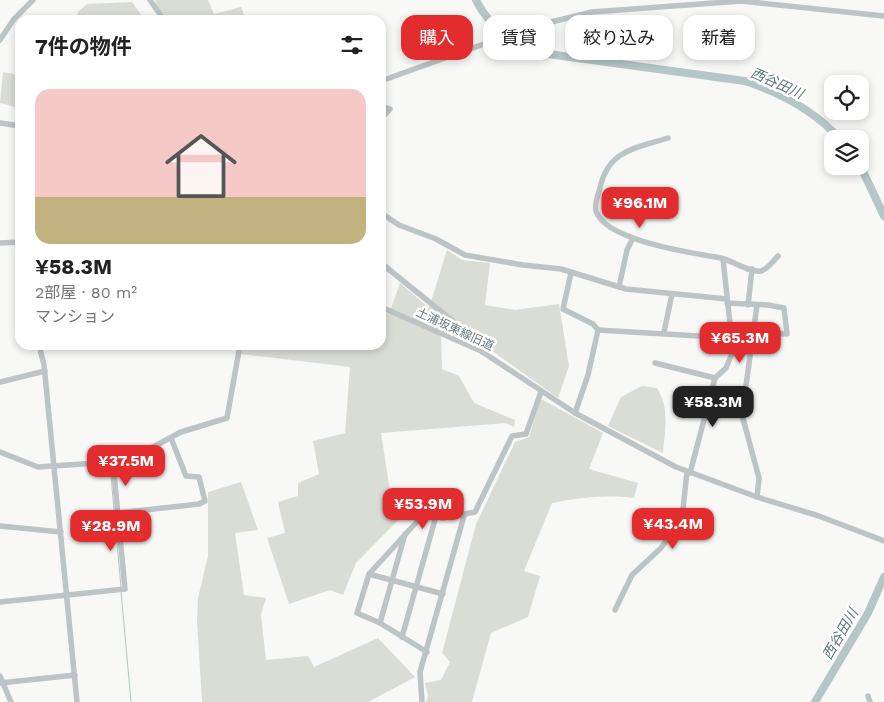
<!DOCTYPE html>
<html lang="ja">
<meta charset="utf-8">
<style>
body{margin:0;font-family:"Work Sans","Noto Sans JP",sans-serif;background:#f6f6f6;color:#222;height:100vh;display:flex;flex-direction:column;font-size:19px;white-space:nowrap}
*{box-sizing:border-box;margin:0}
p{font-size:16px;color:#767676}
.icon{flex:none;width:28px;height:28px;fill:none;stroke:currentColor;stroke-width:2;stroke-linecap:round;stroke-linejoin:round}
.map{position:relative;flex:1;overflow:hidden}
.sheet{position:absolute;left:15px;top:15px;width:371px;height:335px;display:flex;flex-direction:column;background:#fff;border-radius:15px;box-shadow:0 2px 8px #0003}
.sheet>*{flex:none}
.hud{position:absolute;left:401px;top:15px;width:408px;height:45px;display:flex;gap:10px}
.tools{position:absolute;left:824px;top:75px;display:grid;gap:10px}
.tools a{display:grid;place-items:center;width:45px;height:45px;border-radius:10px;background:#fff;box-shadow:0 2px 8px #0003;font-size:25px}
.price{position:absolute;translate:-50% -42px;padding:0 11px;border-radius:10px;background:#e32c2e;color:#fff;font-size:16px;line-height:32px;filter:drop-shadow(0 1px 2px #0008)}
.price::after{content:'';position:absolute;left:50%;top:30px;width:15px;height:11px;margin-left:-8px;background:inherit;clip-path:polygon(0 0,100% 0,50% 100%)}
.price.current{background:#222;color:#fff}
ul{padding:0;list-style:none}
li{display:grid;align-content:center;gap:10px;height:265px;padding:0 20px}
li span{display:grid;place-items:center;height:155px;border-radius:15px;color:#555}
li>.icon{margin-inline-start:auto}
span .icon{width:90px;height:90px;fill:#fffc;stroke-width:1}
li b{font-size:21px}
h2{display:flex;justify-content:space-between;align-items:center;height:60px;padding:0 20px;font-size:21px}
.tag{padding:0 18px;border-radius:15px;background:#fff;box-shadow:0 2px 8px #0003;font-size:18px;line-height:45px}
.tag.current{background:#e32c2e;color:#fff}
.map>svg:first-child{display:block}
</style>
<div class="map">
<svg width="884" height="702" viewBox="0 0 884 702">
<rect width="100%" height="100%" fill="#f8f8f6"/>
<!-- green -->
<g fill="#daddd5">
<path d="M155,0H208L214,14L241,7L246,20H163Z"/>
<path d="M132,2L145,20H76L78,12L87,4Z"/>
<path d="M3,72L20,75V113L15,107L0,103Z"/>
<path d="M447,250L462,260L490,263L485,305L515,310L559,304L569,366L558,398L481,343L445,329L441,336L442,369L459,376L474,403L515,420L514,427L506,423L381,433L390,491L413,505L356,563L343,595L330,590L289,604L267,538L285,533L278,502L298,496V483L319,474L313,441L345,433L350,367L241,354L242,345H381V311L389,314L400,283L429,308Z"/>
<path d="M642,386L657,388C670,408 665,431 663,453L608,426L621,397Z"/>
<path d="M541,399L603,433L589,469L638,483L634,498C605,495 580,497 552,503L524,571L540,576L528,617L491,633L472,702H426L428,696L425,683L441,680L450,662L442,653L476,524L515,442L529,437Z"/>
<path d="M241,482L258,530L235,533L244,595L266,598L261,615L266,660L308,656L314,667L378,638L415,677L368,702H202L197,621L198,598L208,556V492Z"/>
</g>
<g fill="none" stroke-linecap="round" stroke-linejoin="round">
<!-- stream -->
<g stroke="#b4c6c6" stroke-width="1">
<path d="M110,465L121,587"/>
<path d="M121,591L131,702"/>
</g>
<!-- river -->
<g stroke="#b4c6c6" stroke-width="8">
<path d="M476,0C490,29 517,47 548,54L745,81C781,93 814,110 840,139"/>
<path d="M860,165L884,216"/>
<path d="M815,702L868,613L884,577"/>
</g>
<!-- minor -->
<g stroke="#bdc4c6" stroke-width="5.5">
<path d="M150,0L164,20"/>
<path d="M0,40L14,19L33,0"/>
<path d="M381,81L531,27L592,12L741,1L884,16"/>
<path d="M381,106L390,109L381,119"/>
<path d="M0,123L20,126"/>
<path d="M668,138C636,148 608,150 600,188C598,195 594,204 596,211C605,241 694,253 721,258C733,261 749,273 761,271C768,269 773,261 778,256"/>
<path d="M381,213L399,225L436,239L465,255L523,265L561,269L626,289L727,299"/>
<path d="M19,242L20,265"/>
<path d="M0,243L20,242"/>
<path d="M381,263L470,335L473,346"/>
<path d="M571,273L563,309L593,324L598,330"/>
<path d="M619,287L627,250L633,238"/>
<path d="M727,303L768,305L784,308L787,334L754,332"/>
<path d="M748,305L752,269"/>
<path d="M381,307L481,351L575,413L676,467L757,497L819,516L884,541"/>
<path d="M664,332L672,294"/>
<path d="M39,345L44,365L77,702"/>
<path d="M733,351L750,352"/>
<path d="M655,363L715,378"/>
<path d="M0,382L45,371"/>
<path d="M575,413L588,375L598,330L732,338"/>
<path d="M0,452L38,467L127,461L181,432L227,418L240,345"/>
<path d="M690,473L715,378L726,368L733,351L723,259"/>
<path d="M757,497L759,478L742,415L757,305"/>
<path d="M118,513L199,504L205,501L199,477L186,476L171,438"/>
<path d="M0,526L61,532"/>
<path d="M369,574L443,594"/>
<path d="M0,602L125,589L113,463"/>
<path d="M615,610L632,575L661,548L671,534L683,509L687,472"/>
<path d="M380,623L405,534"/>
<path d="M402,637L436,516"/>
<path d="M427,652L380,623L357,613L369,574L424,514L443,518L475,512L512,436L526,434L541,392"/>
<path d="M0,676L11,702"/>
<path d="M0,683L75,675"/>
<path d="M868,696L870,702"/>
<path d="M422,702L420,672L464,516"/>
</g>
</g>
<g text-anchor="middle" stroke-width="5" stroke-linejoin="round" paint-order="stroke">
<!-- street labels -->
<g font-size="12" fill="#647a81" stroke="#fff">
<text transform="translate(455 329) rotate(25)" y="4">土浦坂東線旧道</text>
</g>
<!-- water labels -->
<g font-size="14" font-style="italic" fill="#5e7a7b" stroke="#fff">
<text transform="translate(777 83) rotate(24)" y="5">西谷田川</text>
<text transform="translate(840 634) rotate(-60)" y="5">西谷田川</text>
</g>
</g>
</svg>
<div class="tools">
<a><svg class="icon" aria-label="locate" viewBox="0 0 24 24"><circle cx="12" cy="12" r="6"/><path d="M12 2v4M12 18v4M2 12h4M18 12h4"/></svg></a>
<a><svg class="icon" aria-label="layers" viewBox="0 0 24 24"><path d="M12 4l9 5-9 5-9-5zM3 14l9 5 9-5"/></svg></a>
</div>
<b class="price" style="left:640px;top:229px">¥96.1M</b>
<b class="price" style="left:740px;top:364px">¥65.3M</b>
<b class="price current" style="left:713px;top:428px">¥58.3M</b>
<b class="price" style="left:126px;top:487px">¥37.5M</b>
<b class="price" style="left:423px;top:530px">¥53.9M</b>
<b class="price" style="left:673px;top:550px">¥43.4M</b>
<b class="price" style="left:111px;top:552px">¥28.9M</b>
<div class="hud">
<a class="tag current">購入</a>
<a class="tag">賃貸</a>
<a class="tag">絞り込み</a>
<a class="tag">新着</a>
</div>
<section class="sheet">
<h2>7件の物件<svg class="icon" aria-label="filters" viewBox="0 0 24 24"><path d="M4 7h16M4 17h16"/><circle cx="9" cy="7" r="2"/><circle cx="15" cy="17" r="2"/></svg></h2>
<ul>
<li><span style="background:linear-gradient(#f6c9c9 70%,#c2b280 0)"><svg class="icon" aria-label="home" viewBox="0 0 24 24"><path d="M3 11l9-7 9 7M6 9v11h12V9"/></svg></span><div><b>¥58.3M</b><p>2部屋 · 80 m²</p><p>マンション</p></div></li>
</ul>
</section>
</div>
